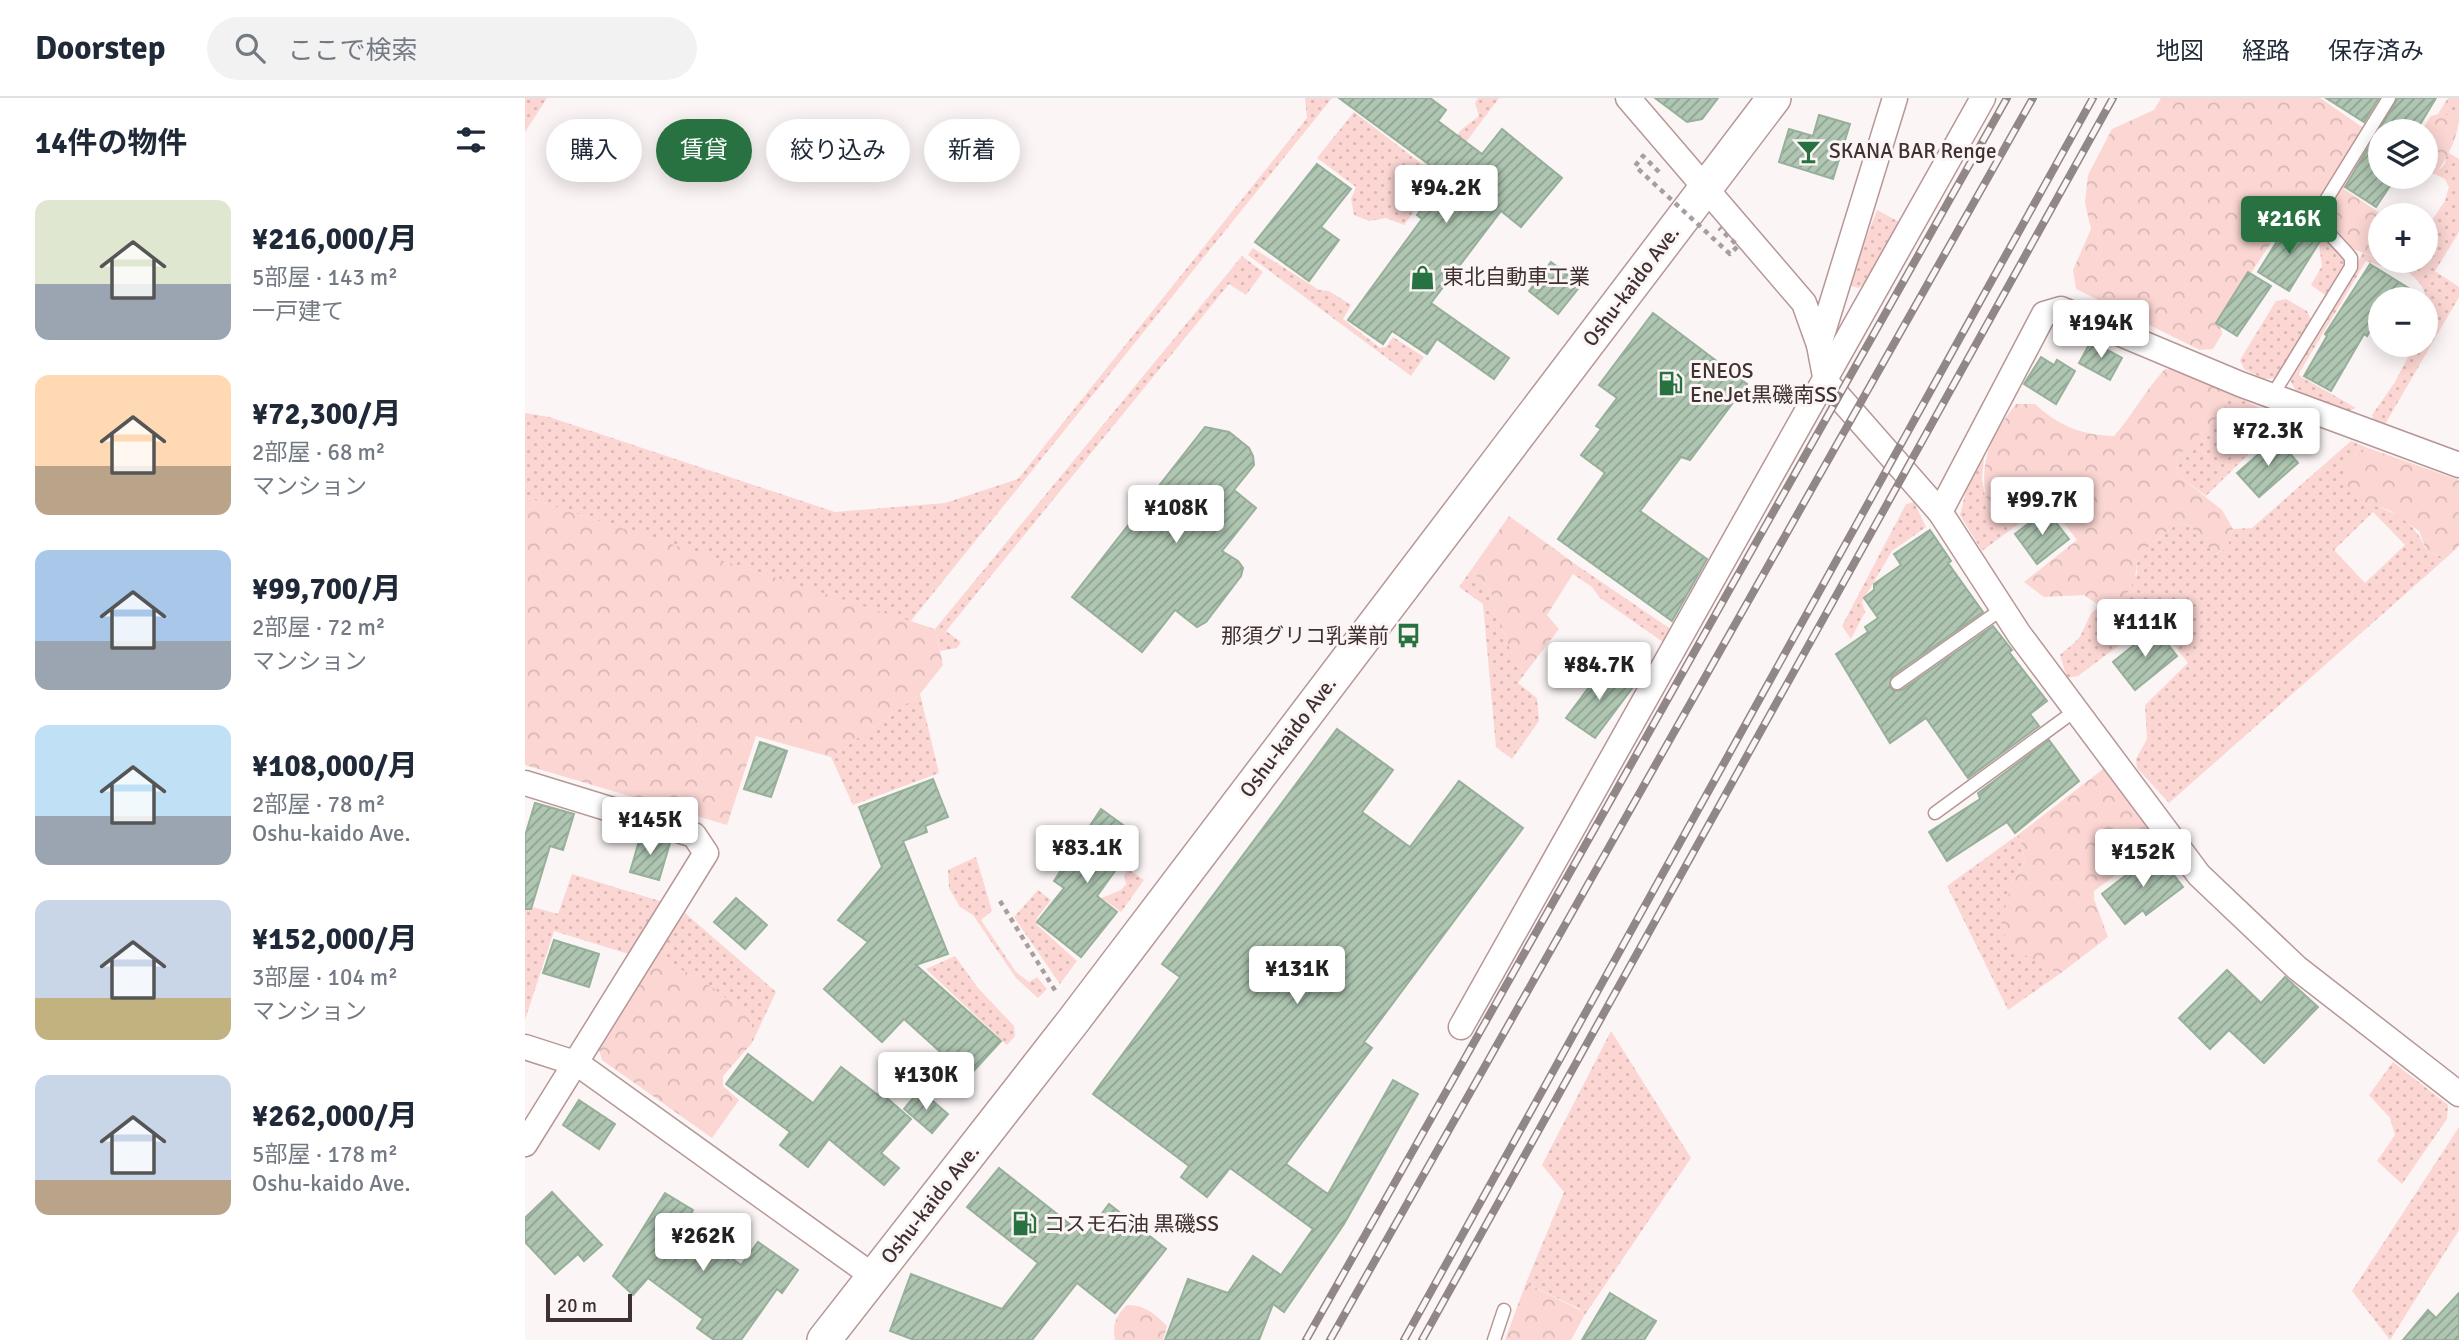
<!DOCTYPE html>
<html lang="ja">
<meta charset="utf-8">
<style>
body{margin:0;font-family:Signika,"Noto Sans JP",sans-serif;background:#f2f2f3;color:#1f2937;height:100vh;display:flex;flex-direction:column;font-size:26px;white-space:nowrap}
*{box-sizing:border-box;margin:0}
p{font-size:23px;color:#747a83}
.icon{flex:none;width:38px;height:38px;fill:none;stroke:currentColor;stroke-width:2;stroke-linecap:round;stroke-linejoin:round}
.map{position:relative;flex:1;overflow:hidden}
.side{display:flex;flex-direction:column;background:#fff;width:525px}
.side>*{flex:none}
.guide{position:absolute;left:21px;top:21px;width:665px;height:63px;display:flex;gap:14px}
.tools{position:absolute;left:1843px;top:21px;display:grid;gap:14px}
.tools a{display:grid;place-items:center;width:70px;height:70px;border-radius:50%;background:#fff;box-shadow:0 4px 18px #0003;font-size:35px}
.scale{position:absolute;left:21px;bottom:18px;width:86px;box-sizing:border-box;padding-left:7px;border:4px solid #3e3130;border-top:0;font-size:19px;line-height:24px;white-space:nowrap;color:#3e3130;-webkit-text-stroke:5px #fcf5f5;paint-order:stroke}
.price{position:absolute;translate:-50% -60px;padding:0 16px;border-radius:7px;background:#fff;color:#222;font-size:23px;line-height:46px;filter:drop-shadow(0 2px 4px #0008)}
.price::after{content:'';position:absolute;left:50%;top:42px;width:21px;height:16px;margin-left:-10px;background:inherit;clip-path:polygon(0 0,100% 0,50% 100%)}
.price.selected{background:#277240;color:#fff}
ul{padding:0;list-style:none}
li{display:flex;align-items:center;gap:21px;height:175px;padding:0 35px}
li span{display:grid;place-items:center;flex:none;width:196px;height:140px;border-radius:14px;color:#555}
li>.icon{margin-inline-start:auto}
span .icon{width:84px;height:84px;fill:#fffc;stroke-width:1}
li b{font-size:30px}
h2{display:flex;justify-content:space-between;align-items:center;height:84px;padding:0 35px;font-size:30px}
.chip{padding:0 24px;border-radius:32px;background:#fff;box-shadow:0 4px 18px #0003;font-size:24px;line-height:63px}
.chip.selected{background:#277240;color:#fff}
header{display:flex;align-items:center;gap:42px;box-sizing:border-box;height:98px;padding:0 35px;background:#fff;border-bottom:2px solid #e0e1e3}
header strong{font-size:33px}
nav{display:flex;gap:38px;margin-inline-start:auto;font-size:24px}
.search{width:490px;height:63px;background:#f2f2f3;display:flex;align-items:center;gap:18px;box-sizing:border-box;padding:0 24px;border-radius:38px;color:#747a83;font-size:26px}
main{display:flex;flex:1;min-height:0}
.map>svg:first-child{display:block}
</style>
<header>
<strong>Doorstep</strong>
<div class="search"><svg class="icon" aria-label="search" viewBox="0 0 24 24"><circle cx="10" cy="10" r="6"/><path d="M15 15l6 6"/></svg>ここで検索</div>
<nav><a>地図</a><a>経路</a><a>保存済み</a></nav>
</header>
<main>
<section class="side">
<h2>14件の物件<svg class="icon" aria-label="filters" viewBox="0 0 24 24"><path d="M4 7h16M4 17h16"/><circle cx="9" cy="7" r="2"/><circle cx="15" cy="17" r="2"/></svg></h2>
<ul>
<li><span style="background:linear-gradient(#dfe7d0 60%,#9aa5b1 0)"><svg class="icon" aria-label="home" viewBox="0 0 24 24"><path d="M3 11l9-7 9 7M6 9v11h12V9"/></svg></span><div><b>¥216,000/月</b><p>5部屋 · 143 m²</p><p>一戸建て</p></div></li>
<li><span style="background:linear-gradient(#ffd9b3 65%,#b9a48a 0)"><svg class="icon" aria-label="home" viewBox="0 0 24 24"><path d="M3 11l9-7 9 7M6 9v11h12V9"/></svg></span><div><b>¥72,300/月</b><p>2部屋 · 68 m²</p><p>マンション</p></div></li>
<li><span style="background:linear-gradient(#a9c7e8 65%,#9aa5b1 0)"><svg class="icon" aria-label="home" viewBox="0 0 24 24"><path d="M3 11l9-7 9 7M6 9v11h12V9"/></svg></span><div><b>¥99,700/月</b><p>2部屋 · 72 m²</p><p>マンション</p></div></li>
<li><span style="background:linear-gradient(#bfe0f5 65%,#9aa5b1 0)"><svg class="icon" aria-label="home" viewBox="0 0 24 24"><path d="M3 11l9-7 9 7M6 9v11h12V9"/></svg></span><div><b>¥108,000/月</b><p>2部屋 · 78 m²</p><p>Oshu-kaido Ave.</p></div></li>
<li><span style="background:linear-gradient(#c9d6e8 70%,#c2b280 0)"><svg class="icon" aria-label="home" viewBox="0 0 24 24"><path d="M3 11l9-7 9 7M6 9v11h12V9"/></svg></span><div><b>¥152,000/月</b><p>3部屋 · 104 m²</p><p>マンション</p></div></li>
<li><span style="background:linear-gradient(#c9d6e8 75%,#b9a48a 0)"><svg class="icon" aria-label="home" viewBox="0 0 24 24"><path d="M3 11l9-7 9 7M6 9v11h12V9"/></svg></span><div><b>¥262,000/月</b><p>5部屋 · 178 m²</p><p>Oshu-kaido Ave.</p></div></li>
</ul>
</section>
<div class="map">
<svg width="1934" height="1242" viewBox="0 0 1934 1242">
<defs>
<pattern id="grass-dots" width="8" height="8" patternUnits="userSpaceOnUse" patternTransform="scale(1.75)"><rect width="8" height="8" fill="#fbd6d3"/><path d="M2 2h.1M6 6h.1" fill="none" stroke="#d8b8b5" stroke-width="1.8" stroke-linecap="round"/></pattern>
<pattern id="forest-crowns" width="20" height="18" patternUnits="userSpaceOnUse" patternTransform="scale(1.75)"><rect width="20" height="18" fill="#fbd6d3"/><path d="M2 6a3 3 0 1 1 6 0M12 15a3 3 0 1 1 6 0" fill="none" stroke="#d8b8b5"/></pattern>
<pattern id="building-hatch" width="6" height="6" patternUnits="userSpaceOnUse" patternTransform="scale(1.75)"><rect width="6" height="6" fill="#aec6b2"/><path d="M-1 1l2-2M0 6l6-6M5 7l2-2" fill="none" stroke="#8fa191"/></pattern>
</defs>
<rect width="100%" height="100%" fill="#fcf5f5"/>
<!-- grass -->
<g fill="url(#grass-dots)" fill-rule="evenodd">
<path d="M0,0H22L0,34Z"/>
<path d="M780,0H807L385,524L0,399V315L24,319L310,414L420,405L493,381L782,20Z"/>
<path d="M953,0H974L879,127L861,120L844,123L829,117L826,101L831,89L792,60L829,14L897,66L908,65L936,32L954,18L950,5Z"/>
<path d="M1923,0H1934V28L1933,24L1913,16Z"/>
<path d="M1922,54L1934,61V134L1910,173L1934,189V199L1859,328L1849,323L1847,317L1870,284L1889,247H1900C1900,203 1912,191 1871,166L1874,163H1900L1901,131L1920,103L1924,89L1920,81L1910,76L1920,66Z"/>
<path d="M1352,112L1380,127L1351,179L1333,190L1323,187Z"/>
<path d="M1790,115L1792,127L1821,161L1819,170L1800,197L1786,187L1797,168L1793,139L1774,127Z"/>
<path d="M728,150L794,192L804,193L826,207L818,221L855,250L861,249L868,239L899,259L886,278L723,157Z"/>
<path d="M1838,155L1864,165L1856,168L1841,163L1773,277L1831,310L1821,314L1771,293L1765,282Z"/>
<path d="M717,158L738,174L721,197L704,186L421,533L436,544L432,550L415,553L410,531Z"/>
<path d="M1761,201L1782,213L1786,222L1750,280L1739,281L1719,271L1715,262L1751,203Z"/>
<path d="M1700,292L1758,322L1681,398L1654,378L1651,360L1701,310Z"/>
<path d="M1826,343L1843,350L1819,368L1836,404C1869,413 1889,421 1902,454L1921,460L1644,705L1612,670L1611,661L1622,641L1620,607L1663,565L1629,521L1553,578L1542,580L1535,557C1541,551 1552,544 1556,537C1567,515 1563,509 1592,507L1612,476L1611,459L1652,425L1665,428L1691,456L1702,450L1708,431L1727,430ZM1848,414L1880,447L1840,485L1809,452Z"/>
<path d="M1459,359L1457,381L1462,409L1488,430L1457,453L1435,417L1441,393Z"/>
<path d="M1389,404L1401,429L1367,453L1337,504L1340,514L1326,541L1317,528L1381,406Z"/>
<path d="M1053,468L1147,532L1138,544L1075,500L1067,489L1048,476Z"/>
<path d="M946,472L966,493L969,511L991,566L1001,574L993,585L1012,600L1014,623L987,661L971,649L958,506L934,489Z"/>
<path d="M395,596L414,675L328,707L306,659Z"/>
<path d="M1494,736L1500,762L1486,787L1516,865L1536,875L1483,912L1422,788Z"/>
<path d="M451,759L467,813L456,822L491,874L504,884L512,879L522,891L513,900L491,880L448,817L435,809L424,790L423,772Z"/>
<path d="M603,771L619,782L596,814L577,800L596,792L601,786L599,777Z"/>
<path d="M47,776L138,804L107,857L29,833L0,922V807L33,816Z"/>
<path d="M513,792L526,802L512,820V827L552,863L535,886L489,819Z"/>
<path d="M160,815L251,894L227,945V925L130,859Z"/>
<path d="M430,858L453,890L489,928L490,938L482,947L401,871Z"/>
<path d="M1086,933L1166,1060L1059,1218L1055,1211L1001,1185L1039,1094L1017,1067Z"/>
<path d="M1868,964L1923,1007L1922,1021L1877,1086L1852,1063L1870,1037L1865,1020L1844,997Z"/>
<path d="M1934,1029V1132L1865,1242L1827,1193Z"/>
</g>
<!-- forest -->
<g fill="url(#forest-crowns)">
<path d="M1636,0H1795L1840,31L1867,0H1877L1863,27L1873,33H1855L1819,91L1856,116L1855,161L1828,151L1792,109C1787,124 1771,127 1757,128L1695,222L1697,236L1688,251L1675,252L1551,191L1548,172L1566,131L1560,105L1563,77L1587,31L1629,12Z"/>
<path d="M1913,16L1924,17L1933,24C1934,37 1919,67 1910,76L1901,75L1900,33H1896L1906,18Z"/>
<path d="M1640,271H1659L1700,292L1701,310L1651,360L1654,378L1697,412L1708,431L1702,450L1690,456L1665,428L1652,425L1611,459C1613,482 1607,491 1591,507L1575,508L1559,497L1519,499L1499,484L1552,442L1523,404L1488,430L1462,409C1454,365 1463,341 1491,306H1510C1534,328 1556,337 1589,338C1608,317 1620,292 1640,271Z"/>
<path d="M1843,350L1934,382V448L1921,460L1902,454L1894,433L1864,412L1836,404L1818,385L1819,368Z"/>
<path d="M0,399L410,531L418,567L395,596L306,659L231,638L202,727L0,667Z"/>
<path d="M984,418L1053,468L1022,517L1034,531L1001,574L991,566L969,511L966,493L946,472Z"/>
<path d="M1582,668L1633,737V746L1569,793V801L1583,839L1536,875L1493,854L1475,831L1486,787L1500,762L1494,736Z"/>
<path d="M130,859C166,875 201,894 227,925V945L198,978V988L214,1002L187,1040L77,962L73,948Z"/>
<path d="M1001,1185L1055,1212L1059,1218L1046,1242H980Z"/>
<path d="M602,1207C620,1207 630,1216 642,1228L638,1242H590C587,1226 591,1218 602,1207Z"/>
</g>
<!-- building -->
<g fill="url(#building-hatch)" stroke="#97af9b" stroke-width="2">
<path d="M814,0H905L921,12L913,23L957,56L977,31L1037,80L996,129L976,113L906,205L984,260L969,281L912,241L902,256L867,233L858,246L823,222L897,121L892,117L921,79Z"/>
<path d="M1130,0H1193L1177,21L1162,24Z"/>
<path d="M1801,0H1854L1839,24Z"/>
<path d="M1873,0H1911L1891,33H1855V79H1871L1851,109L1820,89Z"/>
<path d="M1294,17L1325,26L1308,81L1254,64L1264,31L1288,38Z"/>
<path d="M792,66L826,91L796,129L814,142L784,183L730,144Z"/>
<path d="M1764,124L1795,143L1764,193L1733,174Z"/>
<path d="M1026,164L1056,187L1033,216L1004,193Z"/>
<path d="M1845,166L1901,201H1855V216L1842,238L1839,236L1806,293L1779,278L1802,238L1800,236Z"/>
<path d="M1723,174L1746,188L1712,238L1691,225Z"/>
<path d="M1128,215L1222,286L1165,362L1156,359L1115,413L1182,461L1147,523L1033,441L1080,375L1056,357L1076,331L1071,328L1092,300L1074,287Z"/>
<path d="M1566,243L1597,260L1585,282L1554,265Z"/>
<path d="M1516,259L1529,267L1532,262L1550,273L1531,306L1499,286Z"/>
<path d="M680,329L704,334L724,350L728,358L729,367L709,392L731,410L697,453L713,463L718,470L716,478L681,524L672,529L650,512L617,554L547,499Z"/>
<path d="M1752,340L1773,365L1734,399L1712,375Z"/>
<path d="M1521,412L1544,441L1512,466L1490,436Z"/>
<path d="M1405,432L1426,463L1423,465L1458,514L1367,578L1365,589L1369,593L1377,592L1468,528L1487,552L1484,554L1522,603L1505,616L1514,628L1443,680L1401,620L1365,645L1311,556L1343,534L1340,529L1353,520L1339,500L1349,492V486L1376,467L1369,456Z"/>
<path d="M1630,530L1652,558L1610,592L1588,564Z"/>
<path d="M1079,569L1108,589L1070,640L1041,620Z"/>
<path d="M812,631L868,672L837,714L885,749L934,683L998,730L839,944L847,950L761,1066L803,1096L868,982L893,996L819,1126L759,1214L748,1206L734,1242H640L663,1181L703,1195L728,1158L756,1177L788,1131L705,1070L682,1099L656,1079L664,1068L568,996L655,879L637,866Z"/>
<path d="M1524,642L1554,683L1490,735L1482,724L1422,763L1404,734L1455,701L1453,695Z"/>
<path d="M235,644L262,653L246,699L219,691Z"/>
<path d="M408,681L423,719L400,728L402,734L378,743L423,856L391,867L476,943L443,979L379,921L357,944L299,891L343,844L313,822L357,769L334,709Z"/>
<path d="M10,705L49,716L38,752L25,748L6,811H0V738Z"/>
<path d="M576,711L609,735L589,762L595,766L572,798L592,814L556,859L512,824L539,790L529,783Z"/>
<path d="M116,736L145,745L134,782L105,774Z"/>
<path d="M1631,754L1658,789L1621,817L1618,812L1600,826L1577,796Z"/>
<path d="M211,800L242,827L220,851L189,824Z"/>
<path d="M29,842L74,856L64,889L18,875Z"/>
<path d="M1702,872L1736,905L1760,879L1793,909L1739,965L1704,932L1685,951L1654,920Z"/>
<path d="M223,956L288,1005L316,969L353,997L355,994L386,1021L356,1055L374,1070L359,1087L304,1041L283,1069L255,1047L265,1034L201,986Z"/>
<path d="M395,992L423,1016L407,1035L379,1011Z"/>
<path d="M54,1002L90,1026L74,1051L38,1027Z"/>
<path d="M474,1070L560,1138L584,1106L641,1151L590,1215L552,1185L507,1242H389L365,1233L386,1176L477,1211L513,1165L442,1109Z"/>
<path d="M27,1094L77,1147L59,1163L53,1156L30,1176L0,1144V1120Z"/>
<path d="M140,1095L168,1112L160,1126L216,1167L233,1144L273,1172L257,1195L252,1191L216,1242H189L172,1230L178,1221L123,1180L108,1197L88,1178Z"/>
<path d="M1085,1195L1131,1223L1119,1242H1057Z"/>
<path d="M1934,1195V1242H1878L1903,1212L1911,1220Z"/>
</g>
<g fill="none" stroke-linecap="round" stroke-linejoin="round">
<defs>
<g id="service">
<path d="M1747,298L1826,169V160C1812,141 1794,134 1798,107L1864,0"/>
<path d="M1372,585L1477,511"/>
<path d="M1410,715L1551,612"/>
<path d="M969,1242L979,1212"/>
</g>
<g id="minor">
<path d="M1103,0L1279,205L1294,247L1301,284L1415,414L1494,536L1674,777L1772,870L1934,996"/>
<path d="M1294,247L1370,0"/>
<path d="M1415,414L1519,216L1536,211L1715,286L1934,367"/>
<path d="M0,685L169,737L181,755L0,1046"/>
<path d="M936,929L1458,0"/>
<path d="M0,949L53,966L348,1178"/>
</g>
<path id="secondary" d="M299,1242L549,922L1249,0"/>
</defs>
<!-- service casing -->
<use href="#service" stroke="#b79796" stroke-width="15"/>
<!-- minor casing -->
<use href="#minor" stroke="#b79796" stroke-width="27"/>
<!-- secondary casing -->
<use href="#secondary" stroke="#b79796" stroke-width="36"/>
<!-- path -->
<path stroke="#a79e9d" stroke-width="4.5" stroke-dasharray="5 5" stroke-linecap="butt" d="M475,803L531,894"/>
<!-- service -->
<use href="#service" stroke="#fff" stroke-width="12"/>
<!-- minor -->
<use href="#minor" stroke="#fff" stroke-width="24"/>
<!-- secondary -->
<use href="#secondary" stroke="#fff" stroke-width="33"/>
<defs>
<g id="rail">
<path d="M781,1242L1482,0"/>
<path d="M805,1242L1508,0"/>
<path d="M879,1242L1568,0"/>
<path d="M897,1242L1588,0"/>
</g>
</defs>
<!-- rail casing -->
<use href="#rail" stroke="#918786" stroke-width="8"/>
<!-- rail -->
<use href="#rail" stroke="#fcf5f5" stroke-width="5" stroke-dasharray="16" stroke-linecap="butt"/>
<!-- path-bridge -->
<path stroke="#a79e9d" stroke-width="4.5" stroke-dasharray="5 5" stroke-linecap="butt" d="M1134,74L1118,58L1110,68L1205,156L1213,148L1194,130"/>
</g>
<!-- icons -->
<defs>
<symbol id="bar-bare" viewBox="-9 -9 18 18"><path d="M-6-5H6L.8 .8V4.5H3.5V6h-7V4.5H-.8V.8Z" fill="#277240" stroke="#fcf5f5" stroke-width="2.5" paint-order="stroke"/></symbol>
<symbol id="shop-bare" viewBox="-9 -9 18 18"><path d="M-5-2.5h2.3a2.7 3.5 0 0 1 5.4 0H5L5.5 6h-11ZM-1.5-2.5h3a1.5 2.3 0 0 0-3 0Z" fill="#277240" stroke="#fcf5f5" stroke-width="2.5" paint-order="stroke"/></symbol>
<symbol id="fuel-bare" viewBox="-9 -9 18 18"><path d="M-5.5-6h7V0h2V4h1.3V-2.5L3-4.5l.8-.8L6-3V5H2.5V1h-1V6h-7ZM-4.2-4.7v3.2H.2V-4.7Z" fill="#277240" stroke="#fcf5f5" stroke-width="2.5" paint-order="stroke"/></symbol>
<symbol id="bus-bare" viewBox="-9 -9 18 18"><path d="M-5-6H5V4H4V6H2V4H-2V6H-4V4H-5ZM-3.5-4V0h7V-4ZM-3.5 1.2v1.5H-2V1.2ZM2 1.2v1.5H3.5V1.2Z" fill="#277240" stroke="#fcf5f5" stroke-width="2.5" paint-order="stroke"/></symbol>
</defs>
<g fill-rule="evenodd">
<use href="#bar-bare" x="1266" y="36" width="35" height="35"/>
<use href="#shop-bare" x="880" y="162" width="35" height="35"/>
<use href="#fuel-bare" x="1128" y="268" width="35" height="35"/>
<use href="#bus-bare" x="866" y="520" width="35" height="35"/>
<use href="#fuel-bare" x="482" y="1108" width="35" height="35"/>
</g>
<g text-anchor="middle" stroke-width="6" stroke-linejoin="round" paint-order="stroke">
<!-- poi labels -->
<g font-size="21" fill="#3e3130" stroke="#fcf5f5" text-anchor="start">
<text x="1304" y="60">SKANA BAR Renge</text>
<text x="918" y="186">東北自動車工業</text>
<text x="1165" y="280">ENEOS<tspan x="1165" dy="24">EneJet黒磯南SS</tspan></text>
<text x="864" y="545" text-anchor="end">那須グリコ乳業前</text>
<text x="519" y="1133">コスモ石油 黒磯SS</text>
</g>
<!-- street labels -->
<g font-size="21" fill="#3e3130" stroke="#fcf5f5">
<text transform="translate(1106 188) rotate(-53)" y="7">Oshu-kaido Ave.</text>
<text transform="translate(763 639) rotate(-53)" y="7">Oshu-kaido Ave.</text>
<text transform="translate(405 1106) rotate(-52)" y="7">Oshu-kaido Ave.</text>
</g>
</g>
</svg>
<div class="tools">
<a><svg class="icon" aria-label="layers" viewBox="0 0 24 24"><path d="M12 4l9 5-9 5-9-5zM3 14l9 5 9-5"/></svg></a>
<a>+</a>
<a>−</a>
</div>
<div class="scale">20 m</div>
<b class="price" style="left:921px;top:127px">¥94.2K</b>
<b class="price selected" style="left:1764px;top:158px">¥216K</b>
<b class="price" style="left:1576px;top:262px">¥194K</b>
<b class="price" style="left:1743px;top:370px">¥72.3K</b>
<b class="price" style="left:1517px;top:439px">¥99.7K</b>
<b class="price" style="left:651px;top:447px">¥108K</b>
<b class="price" style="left:1620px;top:561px">¥111K</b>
<b class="price" style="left:1074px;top:604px">¥84.7K</b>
<b class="price" style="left:125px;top:759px">¥145K</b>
<b class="price" style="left:562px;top:787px">¥83.1K</b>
<b class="price" style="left:1618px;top:791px">¥152K</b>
<b class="price" style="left:772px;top:908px">¥131K</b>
<b class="price" style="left:401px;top:1014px">¥130K</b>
<b class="price" style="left:178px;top:1175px">¥262K</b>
<div class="guide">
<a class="chip">購入</a>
<a class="chip selected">賃貸</a>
<a class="chip">絞り込み</a>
<a class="chip">新着</a>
</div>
</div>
</main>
